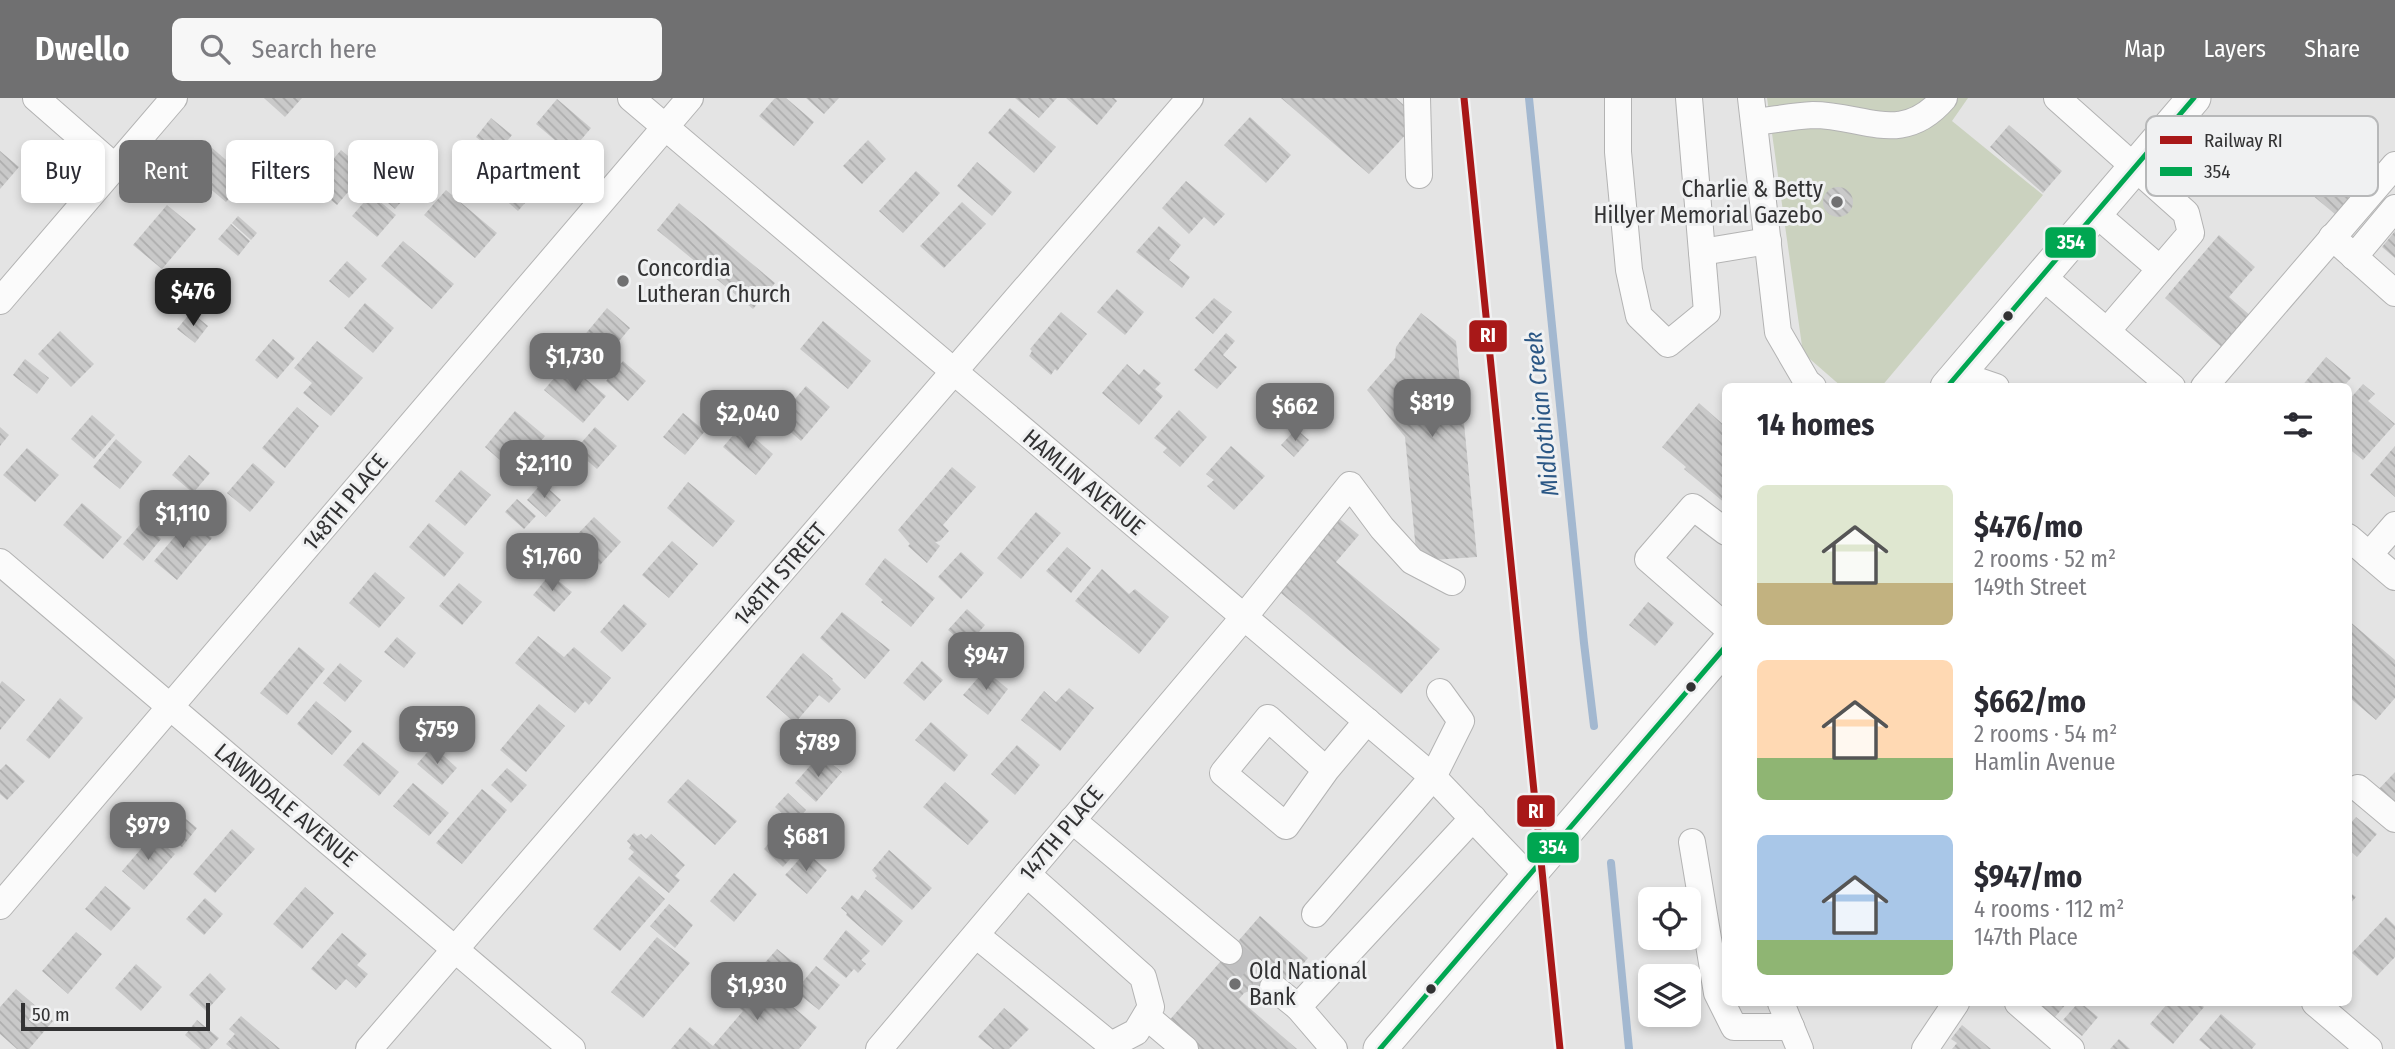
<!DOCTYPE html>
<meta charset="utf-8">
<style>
body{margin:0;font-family:"Fira Sans Condensed",sans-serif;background:#f7f7f7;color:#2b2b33;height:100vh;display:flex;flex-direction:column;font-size:26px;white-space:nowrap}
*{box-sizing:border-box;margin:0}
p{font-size:23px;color:#7c7c81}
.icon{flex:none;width:38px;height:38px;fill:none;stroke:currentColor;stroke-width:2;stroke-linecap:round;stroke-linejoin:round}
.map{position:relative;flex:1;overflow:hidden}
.details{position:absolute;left:1722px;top:285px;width:630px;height:623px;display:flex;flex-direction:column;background:#fff;border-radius:10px;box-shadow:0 4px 10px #0003}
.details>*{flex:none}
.guide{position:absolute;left:21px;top:42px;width:665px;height:63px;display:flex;gap:14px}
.fabs{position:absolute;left:1638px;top:789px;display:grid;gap:14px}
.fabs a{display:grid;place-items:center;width:63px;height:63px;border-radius:10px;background:#fff;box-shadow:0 4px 10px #0003;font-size:35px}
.scale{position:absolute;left:21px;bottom:18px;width:189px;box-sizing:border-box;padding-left:7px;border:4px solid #323233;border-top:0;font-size:19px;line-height:24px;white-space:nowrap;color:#323233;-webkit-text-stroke:5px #f0f1f2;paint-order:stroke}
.price{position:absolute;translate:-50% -60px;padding:0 16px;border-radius:14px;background:#707071;color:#fff;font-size:23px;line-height:46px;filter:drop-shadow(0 2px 4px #0008)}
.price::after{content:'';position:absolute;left:50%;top:42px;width:21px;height:16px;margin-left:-10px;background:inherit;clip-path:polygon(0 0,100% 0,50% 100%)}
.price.on{background:#222;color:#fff}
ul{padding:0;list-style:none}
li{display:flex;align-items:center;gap:21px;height:175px;padding:0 35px}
li span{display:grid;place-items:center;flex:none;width:196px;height:140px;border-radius:10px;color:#555}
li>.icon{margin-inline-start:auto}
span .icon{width:84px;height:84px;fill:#fffc;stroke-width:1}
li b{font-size:30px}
h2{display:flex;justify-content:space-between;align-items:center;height:84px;padding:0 35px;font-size:30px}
.chip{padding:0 24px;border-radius:10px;background:#fff;box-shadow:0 4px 10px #0003;font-size:24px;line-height:63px}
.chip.on{background:#707071;color:#fff}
header{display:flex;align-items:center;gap:42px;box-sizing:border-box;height:98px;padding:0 35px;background:#707071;color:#fff}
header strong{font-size:33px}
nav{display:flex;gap:38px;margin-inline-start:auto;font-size:24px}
.search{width:490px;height:63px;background:#f7f7f7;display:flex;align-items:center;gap:18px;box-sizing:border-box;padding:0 24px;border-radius:10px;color:#7c7c81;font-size:26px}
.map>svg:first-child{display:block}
</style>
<header>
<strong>Dwello</strong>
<div class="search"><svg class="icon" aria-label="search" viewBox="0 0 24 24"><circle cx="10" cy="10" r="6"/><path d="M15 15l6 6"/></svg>Search here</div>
<nav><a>Map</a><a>Layers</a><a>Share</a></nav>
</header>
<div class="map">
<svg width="2395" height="951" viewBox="0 0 2395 951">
<defs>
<pattern id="building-back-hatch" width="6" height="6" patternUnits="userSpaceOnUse" patternTransform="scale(1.75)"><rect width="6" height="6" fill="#c9c9c9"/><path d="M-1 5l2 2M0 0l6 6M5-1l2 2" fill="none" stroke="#adadad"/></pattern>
</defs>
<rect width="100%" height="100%" fill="#e4e4e4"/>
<!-- green -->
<path fill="#cbd2bf" d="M1767,0H1968L1952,23L2043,97L1881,289H1842L1803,255Z"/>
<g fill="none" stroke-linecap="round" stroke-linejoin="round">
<!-- stream -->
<g stroke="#a3b8d0" stroke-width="8">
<path d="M1529,0L1584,545L1594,628"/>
<path d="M1611,765L1629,951"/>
</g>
</g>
<!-- building -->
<g fill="url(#building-back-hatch)">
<path d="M264,0H302L285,19Z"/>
<path d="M775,0H786L814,24L794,48L759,18Z"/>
<path d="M806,0H839L824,16Z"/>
<path d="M1015,0H1057L1039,20Z"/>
<path d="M1066,0H1114L1117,3L1097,27Z"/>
<path d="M1281,0H1396L1407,10L1410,32L1369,76Z"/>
<path d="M557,1L591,30L570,55L536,26Z"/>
<path d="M1010,10L1056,49L1034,75L988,35Z"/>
<path d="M1250,19L1291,57L1266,85L1224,47Z"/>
<path d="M491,20L512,37L497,56L476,39Z"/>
<path d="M2009,27L2062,73L2043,95L1990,49Z"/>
<path d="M2281,27L2357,91L2336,117L2260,53Z"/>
<path d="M868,42L886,61L862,86L843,68Z"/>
<path d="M211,49L247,80L226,104L190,74Z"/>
<path d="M341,52L366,73L337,107L312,86Z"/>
<path d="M0,53L19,69L0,91Z"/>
<path d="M504,57L540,88L518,113L483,82Z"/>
<path d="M977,64L1012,94L992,118L957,88Z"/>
<path d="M392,70L414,89L395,111L373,92Z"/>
<path d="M916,73L940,95L903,135L879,113Z"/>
<path d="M1186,83L1225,116L1214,128L1204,119L1189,136L1162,110Z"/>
<circle cx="1838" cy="104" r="15"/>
<path d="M446,92L497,135L475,160L424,117Z"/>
<path d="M371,96L396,117L377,139L352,118Z"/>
<path d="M962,104L986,126L944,170L920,148Z"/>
<path d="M679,105L775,185L753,211L657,132Z"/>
<path d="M167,107L196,131L162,171L133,147Z"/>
<path d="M238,118L257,135L251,142L232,125Z"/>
<path d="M231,126L250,143L238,158L218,141Z"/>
<path d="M1159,128L1181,147L1169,162L1190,179L1182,190L1136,154Z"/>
<path d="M2395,133V160L2382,149Z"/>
<path d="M2219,137L2255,169L2229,199L2252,219L2224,251L2165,200Z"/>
<path d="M403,143L454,186L432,211L381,168Z"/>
<path d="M347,163L367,181L349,200L329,183Z"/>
<path d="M189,181L201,193L188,208L175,196Z"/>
<path d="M1117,191L1144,214L1125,237L1097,214Z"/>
<path d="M1214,200L1232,214L1213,236L1195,220Z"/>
<path d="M365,205L394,230L373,255L344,230Z"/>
<path d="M607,210L630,230L606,259L583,239Z"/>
<path d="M191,214L208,228L195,245L177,231Z"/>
<path d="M1061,214L1087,236L1057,273L1055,271L1051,277L1029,258L1032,253L1030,251Z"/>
<path d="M1421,215L1456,243L1477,459L1417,463L1405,339L1367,292L1395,260L1396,249Z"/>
<path d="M823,223L871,263L848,291L800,251Z"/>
<path d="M60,233L94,266L71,289L38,256Z"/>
<path d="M1226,235L1235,243L1223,257L1237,269L1217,291L1194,272Z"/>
<path d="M273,241L295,260L277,281L255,262Z"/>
<path d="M317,243L363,280L331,318L303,295L312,285L294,270Z"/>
<path d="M2326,259L2351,280L2343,289H2301Z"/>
<path d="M25,261L49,280L37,296L13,277Z"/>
<path d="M623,263L646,283L628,303L606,283Z"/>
<path d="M567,265L606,298L583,325L544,292Z"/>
<path d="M1127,266L1139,277L1144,271L1161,285L1155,291L1163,298L1139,327L1102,295Z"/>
<path d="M2363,286L2375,296L2368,303L2395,326L2363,362L2348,350V303Z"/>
<path d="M806,288L830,309L801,343L777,322Z"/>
<path d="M1699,305L1726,329V406L1684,371L1686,369L1662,349Z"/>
<path d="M297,309L319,328L285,370L262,350Z"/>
<path d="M1179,312L1207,339L1180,369L1163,354L1167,350L1154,340Z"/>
<path d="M515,313L545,338L515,375L485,349Z"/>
<path d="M683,315L705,333L685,357L663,339Z"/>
<path d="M92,317L115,337L94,361L71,341Z"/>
<path d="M741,328L773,356L756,377L723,349Z"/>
<path d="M0,329L9,337L0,348Z"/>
<path d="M595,329L617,348L597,371L575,352Z"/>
<path d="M1296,331L1309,342L1294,359L1281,347Z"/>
<path d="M116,341L142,364L120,391L93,369Z"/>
<path d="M1231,348L1265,378L1234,412L1207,388L1214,382L1206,376Z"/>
<path d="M2395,348V399L2370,377Z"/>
<path d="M27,350L59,377L35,404L3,377Z"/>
<path d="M189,357L210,375L193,395L172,377Z"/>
<path d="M253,365L275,384L250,414L227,395Z"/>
<path d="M952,369L976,389L943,427L949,433L940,443L935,444L940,448L927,465L908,448L910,446L898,432Z"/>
<path d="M461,372L491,397L465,428L435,403Z"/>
<path d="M688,384L735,423L713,449L667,410Z"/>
<path d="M542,385L561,402L546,419L527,402Z"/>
<path d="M517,401L536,418L524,431L505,414Z"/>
<path d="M82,405L122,439L103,461L63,427Z"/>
<path d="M1036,414L1061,435L1021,481L997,460Z"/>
<path d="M1336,418L1359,437L1336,464L1440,551L1401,596L1275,490Z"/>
<path d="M594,419L621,444L600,467L573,441Z"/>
<path d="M189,422L212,440L177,482L154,463Z"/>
<path d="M142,424L161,441L143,463L123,446Z"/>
<path d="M429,425L464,455L444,479L409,449Z"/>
<path d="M672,443L698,466L669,500L642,477Z"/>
<path d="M1067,449L1091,470L1071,495L1046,473Z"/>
<path d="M961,454L984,475L961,501L938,479Z"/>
<path d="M885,460L935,500L911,529L881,504L883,502L865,486Z"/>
<path d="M1102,471L1129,496L1135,491L1169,519L1139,556L1075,503Z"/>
<path d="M375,474L405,500L379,530L349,505Z"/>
<path d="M550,476L572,494L554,514L533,497Z"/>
<path d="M459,485L482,504L462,527L439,508Z"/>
<path d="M1648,504L1674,525L1655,548L1629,527Z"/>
<path d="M624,506L647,526L622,554L600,534Z"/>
<path d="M967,511L985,527L967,548L948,532Z"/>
<path d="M842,514L890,552L865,581L820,540Z"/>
<path d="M2348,522L2395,562V600L2376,622L2350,600L2348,602Z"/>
<path d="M538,538L564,559L574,549L611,580L589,607L585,603L575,615L515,565Z"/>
<path d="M397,539L416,555L404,570L384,554Z"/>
<path d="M299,549L325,571L287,617L260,595Z"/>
<path d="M803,555L833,581L832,582L841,591L829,605L819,597L795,625L766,599Z"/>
<path d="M922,563L943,582L924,603L903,585Z"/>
<path d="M340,565L362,583L345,604L323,585Z"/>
<path d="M985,572L1008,591L988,617L963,597Z"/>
<path d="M2,583L25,602L0,632V586Z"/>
<path d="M1069,590L1094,610L1060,653L1021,622L1044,593L1056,604Z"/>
<path d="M60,600L83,620L49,661L26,642Z"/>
<path d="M316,603L352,633L332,657L297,626Z"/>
<path d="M539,606L565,628L526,674L500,652Z"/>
<path d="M931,624L968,657L954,674L915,642Z"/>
<path d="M363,644L399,674L379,698L343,667Z"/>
<path d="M1017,647L1040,667L1015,697L991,676Z"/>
<path d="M433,648L457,670L442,687L417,666Z"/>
<path d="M817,660L824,666L827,662L842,674L816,704L795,685Z"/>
<path d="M6,666L25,683L7,702L0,696V672Z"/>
<path d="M507,670L527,687L511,705L491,687Z"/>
<path d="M2395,674V710L2377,693Z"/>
<path d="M688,681L737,723L715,747L667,704Z"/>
<path d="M945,684L989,723L968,747L923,709Z"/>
<path d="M413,685L449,715L429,738L393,708Z"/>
<path d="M482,691L507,712L462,766L436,745Z"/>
<path d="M788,695L806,712L794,726L775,709Z"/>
<path d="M176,713L197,730L182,749L161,731Z"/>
<path d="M2356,719L2377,736L2357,759L2348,751V728Z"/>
<path d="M232,731L255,751L215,795L193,776Z"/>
<path d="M780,732L800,750L783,769L764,751Z"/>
<path d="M634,735L637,738L641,736L646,741L651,736L685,767L675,778L680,782L669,795L628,761L634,754L629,750L631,747L627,743Z"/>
<path d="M153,737L175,756L144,792L122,773Z"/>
<path d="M889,752L932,790L912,812L875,780L877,778L872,772Z"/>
<path d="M806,754L827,772L807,796L785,777Z"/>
<path d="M734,775L757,796L734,824L710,803Z"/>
<path d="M639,778L665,801L620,853L593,831Z"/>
<path d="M105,788L131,810L111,833L85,811Z"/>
<path d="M305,789L334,815L302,851L273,826Z"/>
<path d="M865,792L903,823L882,848L846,817L847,815L841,810L852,797L858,802Z"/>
<path d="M2348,793L2356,799L2348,808Z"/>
<path d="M205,800L223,816L204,837L186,821Z"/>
<path d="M669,806L693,827L675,850L650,828Z"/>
<path d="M1260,818L1308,860L1293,878L1244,895L1239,901L1297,951H1197L1167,925Z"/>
<path d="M2386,819L2395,828V859L2377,878L2352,855Z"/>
<path d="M846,832L870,853L861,862L866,866L858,875L854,871L846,880L823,861Z"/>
<path d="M76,834L102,856L68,896L42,873Z"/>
<path d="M342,835L367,856L357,867L368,876L356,890L346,881L336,892L311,871Z"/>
<path d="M657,839L690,865L643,920L611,894Z"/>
<path d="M777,851L798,868L782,887L761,869Z"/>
<path d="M136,866L162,889L141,913L115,890Z"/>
<path d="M816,868L840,887L819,912L795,893Z"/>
<path d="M750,873L817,929L799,951H671L690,929L713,948L743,913L726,899Z"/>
<path d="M210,875L226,891L206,913L189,897Z"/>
<path d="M16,891L53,923L29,951H17L0,936V909Z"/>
<path d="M2036,905H2067L2054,920Z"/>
<path d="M2078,905H2081L2098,919L2082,938L2063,922Z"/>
<path d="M2168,905H2199L2204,909L2173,946L2150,926Z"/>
<path d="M1004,910L1029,931L1009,951H993L978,939Z"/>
<path d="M2221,916L2256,946L2252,951H2210L2199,942Z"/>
<path d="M241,918L280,951H232L226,946L235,936L229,931Z"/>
<path d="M197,922L219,940L209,951H201L185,937Z"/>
<path d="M1962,927L1991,951H1952L1957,945L1951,941Z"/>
<path d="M2119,941L2130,951H2110Z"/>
</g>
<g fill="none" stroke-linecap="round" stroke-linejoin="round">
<!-- minor-tunnel -->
<path stroke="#c0c0c1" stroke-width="26" stroke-dasharray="26 13" stroke-linecap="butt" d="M1229,853L1273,889"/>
<defs>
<g id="minor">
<path d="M36,0L115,69"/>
<path d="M631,0L1433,679L1528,778"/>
<path d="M1417,0L1419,77"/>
<path d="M1618,0V54L1629,172L1639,218L1668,246L1707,214L1689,0"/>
<path d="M1751,0L1778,234L1807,284L1813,289"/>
<path d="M2057,0L2186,115L2191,135L2107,233"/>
<path d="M1754,24C1773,22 1793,18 1813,17C1864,17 1902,49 1944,0"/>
<path d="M2095,115L2160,171"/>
<path d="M2332,139L2395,195"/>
<path d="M1702,154L1768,143"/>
<path d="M2354,159L2395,110"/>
<path d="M2042,178L2172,289"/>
<path d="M0,203L174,0"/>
<path d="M1958,276L1996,289"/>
<path d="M2204,289L2395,67"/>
<path d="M1726,434L1693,409L1648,461L1726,529"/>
<path d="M2348,439L2395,479"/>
<path d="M2369,457L2395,427"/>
<path d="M0,464L572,951"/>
<path d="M1326,672L1286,728L1223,675L1268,620L1326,672L1367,623"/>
<path d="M2358,690L2395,721"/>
<path d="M1072,722L1229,853"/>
<path d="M1692,744L1717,895L1734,929H1791"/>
<path d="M0,808L690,0"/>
<path d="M1315,816L1433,679L1461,623L1440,594"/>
<path d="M976,837L1111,947L1136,934L1151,909L1143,879L1027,776"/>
<path d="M1273,889L1298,909"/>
<path d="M1781,905L1800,951"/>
<path d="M2018,905L2071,951"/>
<path d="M2315,905L2369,951"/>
<path d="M1146,918L1185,951"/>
<path d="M369,951L1190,0"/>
<path d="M879,951L1244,519L1350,387L1382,430L1412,463L1452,484"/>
<path d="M1334,951L1298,909L1473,720"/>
<path d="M1925,951L1956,905"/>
</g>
<g id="major">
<path d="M1947,289L2194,0"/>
<path d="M1380,951L1726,547"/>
</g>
</defs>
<!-- minor casing -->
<use href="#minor" stroke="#b3b3b3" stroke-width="28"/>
<!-- major casing -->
<use href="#major" stroke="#b3b3b3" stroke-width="35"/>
<!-- minor -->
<use href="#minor" stroke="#fbfbfb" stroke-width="26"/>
<!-- major -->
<use href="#major" stroke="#fbfbfb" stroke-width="33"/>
<defs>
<g id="bus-1">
<path d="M1947,289L2194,0"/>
<path d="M1380,951L1726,548"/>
</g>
</defs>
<!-- bus-1 casing -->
<use href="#bus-1" stroke="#f0f1f2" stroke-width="10"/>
<!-- bus-1 -->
<use href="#bus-1" stroke="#00a651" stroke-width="5"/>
<defs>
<path id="rail-1" d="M1464,0L1560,951"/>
</defs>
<!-- rail-1 casing -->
<use href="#rail-1" stroke="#f0f1f2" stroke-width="12"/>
<!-- rail-1 -->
<use href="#rail-1" stroke="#a81818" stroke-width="7"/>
</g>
<!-- markers -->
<g fill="#707071" stroke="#f0f1f2" stroke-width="2.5">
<circle cx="1837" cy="104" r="7"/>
<circle cx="623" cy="183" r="7"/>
<circle cx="1235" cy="886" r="7"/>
</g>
<g fill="#323233" stroke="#f0f1f2" stroke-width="2.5">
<circle cx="2008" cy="218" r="6"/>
<circle cx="1691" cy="589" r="6"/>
<circle cx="1431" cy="891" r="6"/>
</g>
<g text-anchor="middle" stroke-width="6" stroke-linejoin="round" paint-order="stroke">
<!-- poi labels -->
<g font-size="23" fill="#323233" stroke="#f0f1f2" text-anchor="start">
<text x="1823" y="99" text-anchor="end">Charlie &amp; Betty<tspan x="1823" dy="26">Hillyer Memorial Gazebo</tspan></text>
<text x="637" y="178">Concordia<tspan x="637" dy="26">Lutheran Church</tspan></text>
<text x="1249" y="881">Old National<tspan x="1249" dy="26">Bank</tspan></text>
</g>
<!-- street labels -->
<g font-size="23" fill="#323233" stroke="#f0f1f2">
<text transform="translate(1084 384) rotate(40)" y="8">HAMLIN AVENUE</text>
<text transform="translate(345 404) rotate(-50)" y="8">148TH PLACE</text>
<text transform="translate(780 476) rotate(-49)" y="8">148TH STREET</text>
<text transform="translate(286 707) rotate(40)" y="8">LAWNDALE AVENUE</text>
<text transform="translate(1061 735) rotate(-50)" y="8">147TH PLACE</text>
</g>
<!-- water labels -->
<g font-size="24" font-style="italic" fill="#2b5785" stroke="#f0f1f2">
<text transform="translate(1542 316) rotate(-96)" y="8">Midlothian Creek</text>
</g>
</g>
<!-- legend -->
<rect x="2146" y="18" width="232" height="80" rx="10" fill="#f0f1f2" stroke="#b7b8b9" stroke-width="2"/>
<rect x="2160" y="38" width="32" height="8" fill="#a81818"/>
<rect x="2160" y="69" width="32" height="9" fill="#00a651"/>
<g font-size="19" fill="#323233">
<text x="2204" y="49">Railway RI</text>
<text x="2204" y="80">354</text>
</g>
<g stroke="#f0f1f2" stroke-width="2.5">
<rect x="2044" y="128" width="53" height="33" rx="7" fill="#00a651"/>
<rect x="1468" y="221" width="40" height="34" rx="7" fill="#a81818"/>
<rect x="1516" y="696" width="40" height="34" rx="7" fill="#a81818"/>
<rect x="1526" y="733" width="54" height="33" rx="7" fill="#00a651"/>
</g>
<g font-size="19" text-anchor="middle" font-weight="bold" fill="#fff">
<text x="2071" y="151">354</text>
<text x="1488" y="244">RI</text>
<text x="1536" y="720">RI</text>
<text x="1553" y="756">354</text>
</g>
</svg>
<div class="fabs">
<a><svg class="icon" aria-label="locate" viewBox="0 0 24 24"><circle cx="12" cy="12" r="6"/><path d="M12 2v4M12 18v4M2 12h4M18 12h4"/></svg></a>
<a><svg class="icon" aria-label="layers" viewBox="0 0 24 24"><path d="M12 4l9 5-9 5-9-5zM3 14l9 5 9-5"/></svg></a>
</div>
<div class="scale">50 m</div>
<b class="price on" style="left:193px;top:230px">$476</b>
<b class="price" style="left:575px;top:295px">$1,730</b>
<b class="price" style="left:1432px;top:341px">$819</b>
<b class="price" style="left:1295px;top:345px">$662</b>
<b class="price" style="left:748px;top:352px">$2,040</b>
<b class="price" style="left:544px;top:402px">$2,110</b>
<b class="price" style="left:183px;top:452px">$1,110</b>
<b class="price" style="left:552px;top:495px">$1,760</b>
<b class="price" style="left:986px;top:594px">$947</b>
<b class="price" style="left:437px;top:668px">$759</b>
<b class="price" style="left:818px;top:681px">$789</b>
<b class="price" style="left:148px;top:764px">$979</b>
<b class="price" style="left:806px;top:775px">$681</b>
<b class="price" style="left:757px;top:924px">$1,930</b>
<div class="guide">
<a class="chip">Buy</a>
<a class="chip on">Rent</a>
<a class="chip">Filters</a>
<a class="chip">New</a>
<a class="chip">Apartment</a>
</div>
<section class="details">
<h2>14 homes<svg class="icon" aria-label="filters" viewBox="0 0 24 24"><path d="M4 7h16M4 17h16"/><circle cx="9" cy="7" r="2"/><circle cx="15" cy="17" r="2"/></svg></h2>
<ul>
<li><span style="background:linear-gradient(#dfe7d0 70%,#c2b280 0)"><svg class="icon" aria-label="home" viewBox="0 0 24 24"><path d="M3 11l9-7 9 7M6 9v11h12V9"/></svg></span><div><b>$476/mo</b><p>2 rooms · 52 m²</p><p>149th Street</p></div></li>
<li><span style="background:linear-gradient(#ffd9b3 70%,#8fb573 0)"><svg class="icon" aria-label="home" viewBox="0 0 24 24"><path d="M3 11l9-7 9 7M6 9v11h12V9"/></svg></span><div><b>$662/mo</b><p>2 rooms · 54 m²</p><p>Hamlin Avenue</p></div></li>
<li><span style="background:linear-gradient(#a9c7e8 75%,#8fb573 0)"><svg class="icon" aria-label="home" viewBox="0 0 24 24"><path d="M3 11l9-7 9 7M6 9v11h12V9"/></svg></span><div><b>$947/mo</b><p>4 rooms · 112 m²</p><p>147th Place</p></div></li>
</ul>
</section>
</div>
